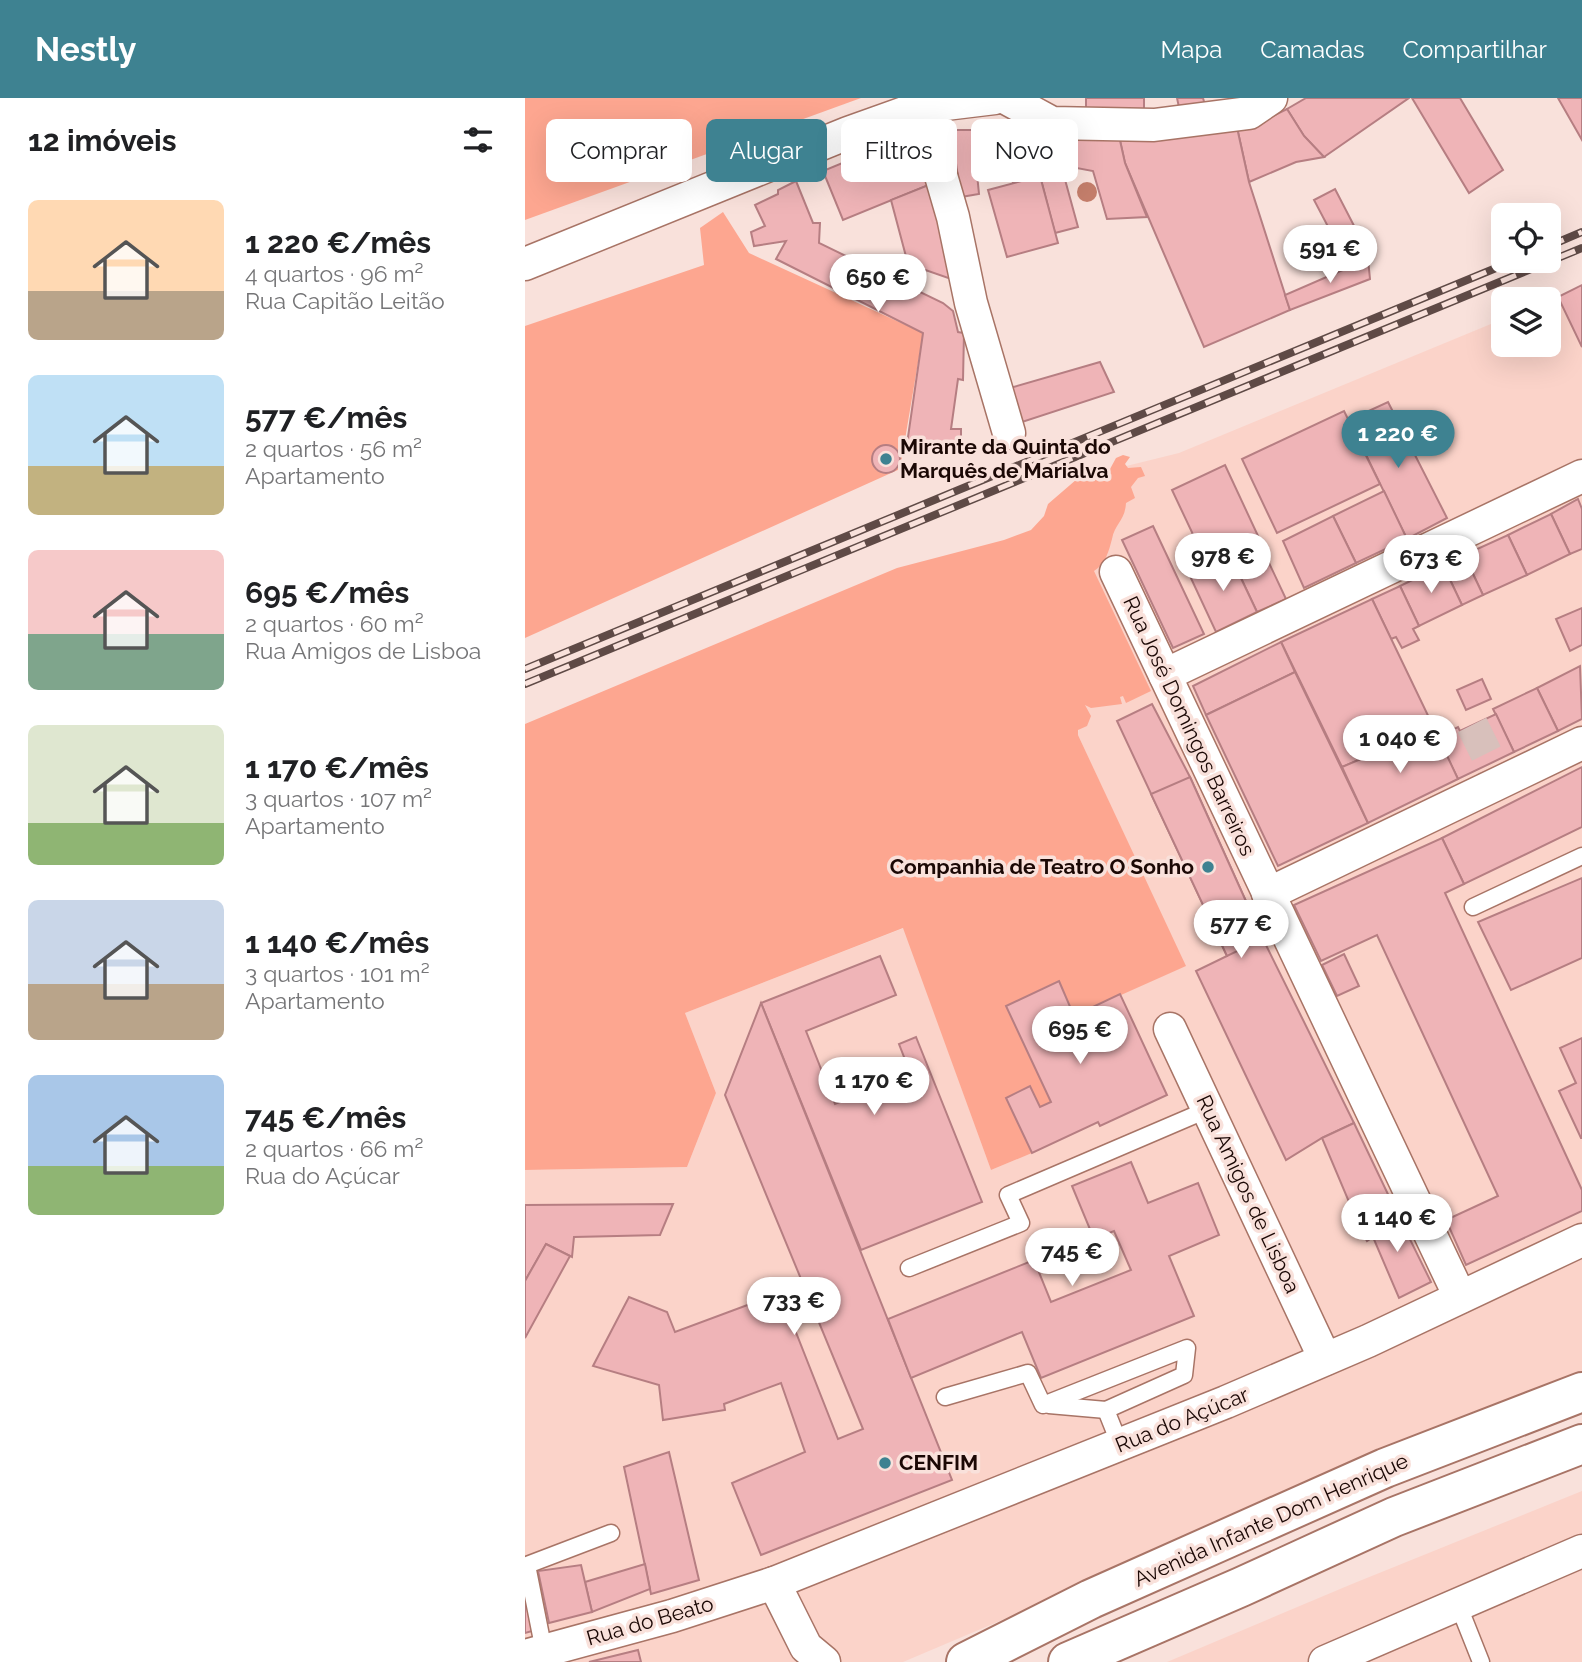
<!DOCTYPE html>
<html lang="pt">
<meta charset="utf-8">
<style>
body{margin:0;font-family:Raleway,sans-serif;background:#f2f2f2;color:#202124;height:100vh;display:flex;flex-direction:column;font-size:26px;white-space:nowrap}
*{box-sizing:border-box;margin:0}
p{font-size:23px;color:#757577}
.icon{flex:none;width:38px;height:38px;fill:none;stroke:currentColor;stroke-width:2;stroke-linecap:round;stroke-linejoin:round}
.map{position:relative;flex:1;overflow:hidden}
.panel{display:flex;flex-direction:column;background:#fff;width:525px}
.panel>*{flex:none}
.hud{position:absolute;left:21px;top:21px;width:665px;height:63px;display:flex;gap:14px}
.fabs{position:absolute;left:966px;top:105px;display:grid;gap:14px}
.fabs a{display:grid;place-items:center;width:70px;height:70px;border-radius:10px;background:#fff;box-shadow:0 7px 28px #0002;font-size:35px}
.price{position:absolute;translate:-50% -60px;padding:0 16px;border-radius:24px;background:#fff;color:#222;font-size:23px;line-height:46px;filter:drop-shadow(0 2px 4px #0008)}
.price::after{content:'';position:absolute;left:50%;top:42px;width:21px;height:16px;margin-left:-10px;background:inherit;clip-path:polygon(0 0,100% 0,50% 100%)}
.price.current{background:#3e8291;color:#fff}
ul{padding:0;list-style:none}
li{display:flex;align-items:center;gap:21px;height:175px;padding:0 28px}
li span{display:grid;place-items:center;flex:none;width:196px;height:140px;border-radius:10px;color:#555}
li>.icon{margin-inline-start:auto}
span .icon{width:84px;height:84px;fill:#fffc;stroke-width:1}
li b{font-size:30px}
h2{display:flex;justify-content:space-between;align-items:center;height:84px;padding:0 28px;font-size:30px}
.tag{padding:0 24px;border-radius:10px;background:#fff;box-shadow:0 7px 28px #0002;font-size:24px;line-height:63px}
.tag.current{background:#3e8291;color:#fff}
header{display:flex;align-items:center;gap:42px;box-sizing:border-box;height:98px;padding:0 35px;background:#3e8291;color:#fff}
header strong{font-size:33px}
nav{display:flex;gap:38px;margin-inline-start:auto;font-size:24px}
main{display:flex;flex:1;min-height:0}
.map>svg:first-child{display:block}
</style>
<header>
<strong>Nestly</strong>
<nav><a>Mapa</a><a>Camadas</a><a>Compartilhar</a></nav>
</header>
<main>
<section class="panel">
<h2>12 imóveis<svg class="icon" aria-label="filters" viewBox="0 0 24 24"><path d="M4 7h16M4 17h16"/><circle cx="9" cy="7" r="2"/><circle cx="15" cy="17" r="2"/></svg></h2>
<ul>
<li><span style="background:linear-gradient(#ffd9b3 65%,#b9a48a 0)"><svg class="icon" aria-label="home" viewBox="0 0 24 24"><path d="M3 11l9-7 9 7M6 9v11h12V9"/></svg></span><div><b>1 220 €/mês</b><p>4 quartos · 96 m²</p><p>Rua Capitão Leitão</p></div></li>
<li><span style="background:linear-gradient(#bfe0f5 65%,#c2b280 0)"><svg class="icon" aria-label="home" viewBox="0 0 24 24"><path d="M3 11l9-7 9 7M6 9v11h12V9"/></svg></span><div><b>577 €/mês</b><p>2 quartos · 56 m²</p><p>Apartamento</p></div></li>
<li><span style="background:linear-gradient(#f6c9c9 60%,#7fa58c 0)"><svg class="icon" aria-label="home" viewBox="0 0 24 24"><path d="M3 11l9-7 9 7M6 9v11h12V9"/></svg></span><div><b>695 €/mês</b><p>2 quartos · 60 m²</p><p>Rua Amigos de Lisboa</p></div></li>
<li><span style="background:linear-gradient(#dfe7d0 70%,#8fb573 0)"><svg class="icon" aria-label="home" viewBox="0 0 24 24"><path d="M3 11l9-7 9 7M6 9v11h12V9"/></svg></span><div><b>1 170 €/mês</b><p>3 quartos · 107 m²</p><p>Apartamento</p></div></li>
<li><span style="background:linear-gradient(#c9d6e8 60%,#b9a48a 0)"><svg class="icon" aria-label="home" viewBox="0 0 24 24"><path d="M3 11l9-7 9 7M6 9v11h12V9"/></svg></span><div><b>1 140 €/mês</b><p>3 quartos · 101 m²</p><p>Apartamento</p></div></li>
<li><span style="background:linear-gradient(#a9c7e8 65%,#8fb573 0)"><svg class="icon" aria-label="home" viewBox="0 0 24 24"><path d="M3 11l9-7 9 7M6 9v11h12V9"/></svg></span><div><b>745 €/mês</b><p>2 quartos · 66 m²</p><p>Rua do Açúcar</p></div></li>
</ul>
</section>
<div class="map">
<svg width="1057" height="1564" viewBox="0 0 1057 1564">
<rect width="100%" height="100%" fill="#f9e1db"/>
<!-- built -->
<g fill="#fbd3c9">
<path d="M1057,187V1276L378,1564H0V1072L162,1069L191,995L160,915L379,830L466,1072L507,1055L481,1000L505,988L526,1003L481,908L534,883L550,917L660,868L553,637L573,375L654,355L978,221V247H1024V203Z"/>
<path d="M1057,1393V1564H642L827,1486Z"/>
</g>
<!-- green -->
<g fill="#fda690">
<path d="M0,0H336L0,122Z"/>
<path d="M198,114L224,155L398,235L375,371L0,540V228L179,167L175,130Z"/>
<path d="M598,357L605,359L600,366L603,370L616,369L620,378L613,380L606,389L610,400L601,405C600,423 590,425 587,441C584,452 581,466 569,473L626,593L601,605L598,598L595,599L597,606L566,610L560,607L566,618L562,628L553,632V637L661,868L549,918L533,883L481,908L526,1004L515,1009L505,988L481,1000L507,1055L466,1072L378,830L160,915L191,995L162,1069L0,1072V626L372,470L479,442L506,432L519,418L523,406L552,381L563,375H573L579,371H585L591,360Z"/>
</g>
<!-- building -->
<g fill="#efb4b7" stroke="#b67e82" stroke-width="2">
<rect x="561" y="0" width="58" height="11"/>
<path d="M652,0H678L680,7L655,14Z"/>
<path d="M781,0H884L799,59L779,38L762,11Z"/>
<path d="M887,0H935L978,72L944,95Z"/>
<path d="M1033,0H1057V42Z"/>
<path d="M762,11L779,38L799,59L771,64L724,84L711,25L744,20Z"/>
<path d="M711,25L724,84L765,212L679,249L600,65L594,38Z"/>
<path d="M426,32H463L466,73L452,76L454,96L436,99Z"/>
<path d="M482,32L509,36L515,78L488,85Z"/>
<path d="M509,36L594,38L600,65L622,119L582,121L568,73L536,67L553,129L530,135L515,78Z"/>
<path d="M385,37L406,86L318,122L298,73Z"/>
<path d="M515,78L533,145L482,159L463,92Z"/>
<path d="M271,83L288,125H295L294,145L418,205L428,213L433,234L439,235L438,282L433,281L426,331H436V353H381L398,235L251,161L261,143L229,148L226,134L240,128L230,107L253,96V92Z"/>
<path d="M406,86L429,182L383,166L366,102Z"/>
<path d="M810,91L840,149L819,159L789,102Z"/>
<path d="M843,161L845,181L765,212L760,197Z"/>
<path d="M1057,187V249L1033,199Z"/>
<path d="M575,264L589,294L494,325L485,290Z"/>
<path d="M863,304L922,420L882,441L824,322Z"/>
<path d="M819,313L855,386L752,435L717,361Z"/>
<circle cx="361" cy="361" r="14"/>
<path d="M700,367L734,440L681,464L647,392Z"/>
<path d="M859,393L882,441L831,465L808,418Z"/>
<path d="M1053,401L1057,411V451L1045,456L1026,416Z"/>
<path d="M1026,416L1045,456L1002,477L983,437Z"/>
<path d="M808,418L831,465L779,490L758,443Z"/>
<path d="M628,428L679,536L648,550L597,442Z"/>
<path d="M983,437L1002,477L958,497L939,457Z"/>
<path d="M737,450L761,501L732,514L708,463Z"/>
<path d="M705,457L732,514L691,534L664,476Z"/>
<path d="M939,457L958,497L937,507L918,467Z"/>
<path d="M918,467L937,507L894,528L875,488Z"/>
<path d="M875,488L894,528L888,531L894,542L877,550L871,539L866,541L847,501Z"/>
<path d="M847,501L909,630L817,669L756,544Z"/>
<path d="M1057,510V547L1045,553L1031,521Z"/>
<path d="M756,544L770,574L681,617L668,588Z"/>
<path d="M1055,568L1057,621L1033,633L1012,590Z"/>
<path d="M770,574L843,725L753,768L681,617Z"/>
<path d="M957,581L966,601L941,612L932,592Z"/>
<path d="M1012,590L1033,633L989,654L968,611Z"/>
<path d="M627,606L665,679L738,841L829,1025L797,1040L761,1062L671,873L702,858L592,623Z"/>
<path d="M971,616L989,654L933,681L915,644L921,641L919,636L933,629L935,633Z"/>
<path d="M909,630L933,681L843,725L817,669Z"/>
<path d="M1057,669V729L939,786L917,740Z"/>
<path d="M665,679L738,841L702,858L626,696Z"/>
<path d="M917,740L939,786L920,795L1057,1092V1113L941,1167L921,1122L973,1098L852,837L796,863L769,807Z"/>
<path d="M1057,780V860L986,892L953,824Z"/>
<path d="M819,856L834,888L812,898L797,867Z"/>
<path d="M355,858L371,897L281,933L310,1006L325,1000L319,984L333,978L340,995L386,977L374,946L391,939L457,1104L336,1152L236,905Z"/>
<path d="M534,883L549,918L595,896L642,997L575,1028L573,1024L507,1055L481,1000L505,988L515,1009L526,1004L481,908Z"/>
<path d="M236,905L427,1382L236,1457L207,1385L280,1354L256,1285L199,1306L200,1312L138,1322L134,1287L68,1268L104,1199L142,1214L150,1234L252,1196L257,1199L313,1341L338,1331L200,997Z"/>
<path d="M1057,940V1040H1056L1034,993L1051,985L1035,950Z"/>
<path d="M829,1025L871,1113L835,1130L797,1040Z"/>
<path d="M606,1064L623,1105L673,1085L694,1137L644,1158L669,1218L516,1280L497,1234L386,1280L363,1221L509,1162L526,1204L606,1172L589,1133L569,1141L547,1088Z"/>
<path d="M148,1106L135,1137L49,1139L47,1159L21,1146L0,1183V1107Z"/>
<path d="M871,1113L906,1184L874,1200L848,1139L842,1143L835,1130Z"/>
<path d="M21,1146L45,1158L0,1240V1183Z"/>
<path d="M144,1354L174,1482L126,1496L99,1369Z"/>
<path d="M120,1466L125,1491L67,1514L60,1484Z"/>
<path d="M56,1467L67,1514L24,1525L13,1473Z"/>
<path d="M0,1498L7,1533L0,1535Z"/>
<path d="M113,1552L116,1564H64Z"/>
</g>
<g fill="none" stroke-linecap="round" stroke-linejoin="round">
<!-- street-tunnel -->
<path stroke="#d8c0bb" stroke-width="32" stroke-dasharray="32 16" stroke-linecap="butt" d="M947,627L966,665L973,686"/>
<defs>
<g id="lane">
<path d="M948,809L1057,758"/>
<path d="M384,1170L496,1125L483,1097L684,1011"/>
<path d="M420,1299L503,1275L518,1307L662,1250L659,1277L581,1312L595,1347"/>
<path d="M524,1307L581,1312"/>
<path d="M933,1506L956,1564"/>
<path d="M19,1553L2,1467L86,1435"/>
</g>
<g id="street">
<path d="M481,0L527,25L629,27L724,15L746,0"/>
<path d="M396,9L428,119L446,205L484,335"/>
<path d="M0,166L323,35L396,9L470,0"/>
<path d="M591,474L935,1199"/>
<path d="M640,577L1057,378"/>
<path d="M743,796L1057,645"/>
<path d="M645,931L800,1261"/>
<path d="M249,1485L281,1549L299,1564"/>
<path d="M0,1558L147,1518L249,1485L701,1304L843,1243L1057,1142"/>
<path d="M800,1564L1057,1453"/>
</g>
<g id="primary">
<path d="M441,1564L566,1501L860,1370L1057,1294"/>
<path d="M543,1564L716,1489L869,1419L1057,1346"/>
</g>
</defs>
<!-- lane casing -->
<use href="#lane" stroke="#a87466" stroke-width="19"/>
<!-- street casing -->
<use href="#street" stroke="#a87466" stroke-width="35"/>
<!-- primary casing -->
<use href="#primary" stroke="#a87466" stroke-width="42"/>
<!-- lane -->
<use href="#lane" stroke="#fff" stroke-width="16"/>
<!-- street -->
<use href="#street" stroke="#fff" stroke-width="32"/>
<!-- primary -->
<use href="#primary" stroke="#fff" stroke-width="38"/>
<defs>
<g id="rail">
<path d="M1024,148L1057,134"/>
<path d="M0,571L988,163"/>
<path d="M0,586L1057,150"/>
</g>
</defs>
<!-- rail casing -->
<use href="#rail" stroke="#5f4a46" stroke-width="8"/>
<!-- rail -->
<use href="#rail" stroke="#f9e1db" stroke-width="5" stroke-dasharray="16" stroke-linecap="butt"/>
</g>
<!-- trees -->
<circle fill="#c47e6b" cx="562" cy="94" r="10"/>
<!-- markers -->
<g fill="#3e8291" stroke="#f9e1db" stroke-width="2.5">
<circle cx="361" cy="361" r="7"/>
<circle cx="683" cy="769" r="7"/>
<circle cx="360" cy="1365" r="7"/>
</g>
<g text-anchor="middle" stroke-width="7" stroke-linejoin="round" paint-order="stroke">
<!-- poi labels -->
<g font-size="21" font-weight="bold" fill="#1b0805" stroke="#f9e1db" text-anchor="start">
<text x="375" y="356">Mirante da Quinta do<tspan x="375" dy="24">Marquês de Marialva</tspan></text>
<text x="669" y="776" text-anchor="end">Companhia de Teatro O Sonho</text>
<text x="374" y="1372">CENFIM</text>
</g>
<!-- street labels -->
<g font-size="21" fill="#1b0805" stroke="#f9e1db">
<text transform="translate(664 628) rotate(65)" y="7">Rua José Domingos Barreiros</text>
<text transform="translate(723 1096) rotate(65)" y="7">Rua Amigos de Lisboa</text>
<text transform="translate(657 1322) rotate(-22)" y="7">Rua do Açúcar</text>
<text transform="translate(746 1422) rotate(-24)" y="7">Avenida Infante Dom Henrique</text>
<text transform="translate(125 1523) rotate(-16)" y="7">Rua do Beato</text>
</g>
</g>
</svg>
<div class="fabs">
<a><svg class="icon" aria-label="locate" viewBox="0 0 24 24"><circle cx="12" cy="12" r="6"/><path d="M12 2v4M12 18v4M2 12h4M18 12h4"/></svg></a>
<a><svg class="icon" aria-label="layers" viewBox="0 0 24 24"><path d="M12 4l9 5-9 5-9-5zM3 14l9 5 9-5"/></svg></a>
</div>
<b class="price" style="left:805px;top:187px">591 €</b>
<b class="price" style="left:353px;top:216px">650 €</b>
<b class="price current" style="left:873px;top:372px">1 220 €</b>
<b class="price" style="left:698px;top:495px">978 €</b>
<b class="price" style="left:906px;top:497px">673 €</b>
<b class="price" style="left:875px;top:677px">1 040 €</b>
<b class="price" style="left:716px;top:862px">577 €</b>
<b class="price" style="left:555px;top:968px">695 €</b>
<b class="price" style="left:349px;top:1019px">1 170 €</b>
<b class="price" style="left:872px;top:1156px">1 140 €</b>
<b class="price" style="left:547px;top:1190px">745 €</b>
<b class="price" style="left:269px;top:1239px">733 €</b>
<div class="hud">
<a class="tag">Comprar</a>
<a class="tag current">Alugar</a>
<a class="tag">Filtros</a>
<a class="tag">Novo</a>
</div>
</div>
</main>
